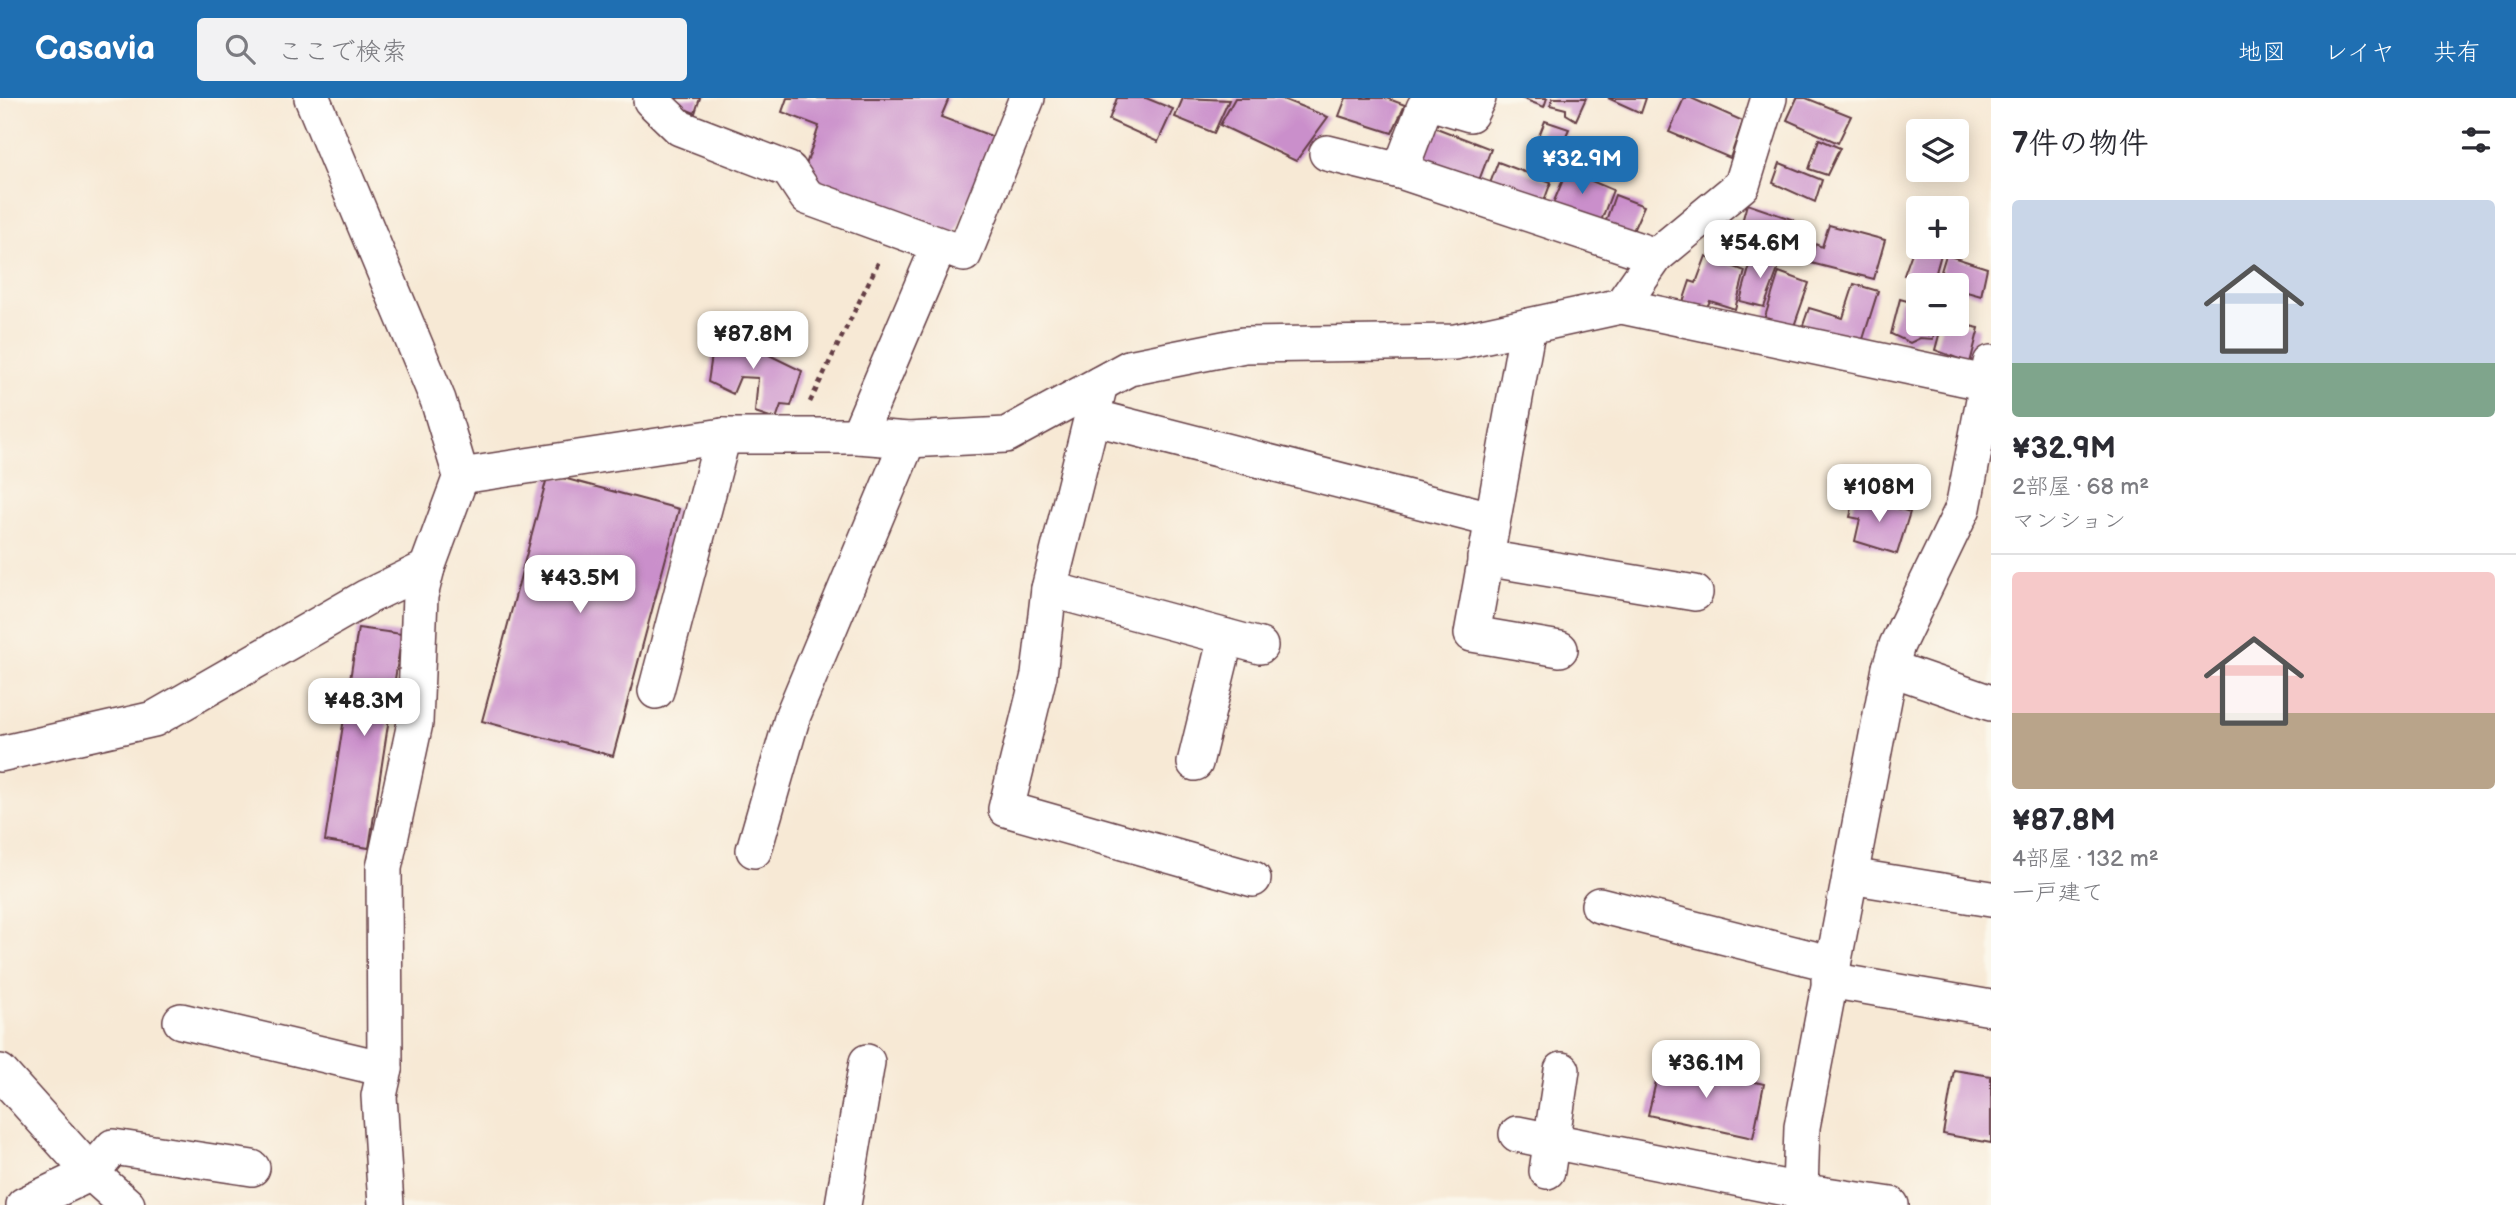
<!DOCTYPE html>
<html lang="ja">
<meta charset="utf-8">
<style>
body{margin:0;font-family:"Balsamiq Sans","Klee One",sans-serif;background:#f2f2f3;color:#2b2b33;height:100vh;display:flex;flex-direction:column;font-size:26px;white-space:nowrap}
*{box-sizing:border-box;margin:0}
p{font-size:23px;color:#7c7c81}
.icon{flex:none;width:38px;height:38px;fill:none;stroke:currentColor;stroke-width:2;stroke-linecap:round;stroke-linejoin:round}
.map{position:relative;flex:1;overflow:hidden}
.drawer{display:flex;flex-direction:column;background:#fff;width:525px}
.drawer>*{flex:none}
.fabs{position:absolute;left:1906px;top:21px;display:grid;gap:14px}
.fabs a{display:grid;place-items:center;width:63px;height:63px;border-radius:7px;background:#fff;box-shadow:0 4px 18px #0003;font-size:35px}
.price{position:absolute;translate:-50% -60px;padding:0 16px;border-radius:14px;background:#fff;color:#222;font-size:23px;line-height:46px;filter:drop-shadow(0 2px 4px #0008)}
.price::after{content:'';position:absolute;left:50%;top:42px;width:21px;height:16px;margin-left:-10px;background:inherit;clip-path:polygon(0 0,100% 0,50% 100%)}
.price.selected{background:#1f6fb2;color:#fff}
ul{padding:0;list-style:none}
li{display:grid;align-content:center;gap:14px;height:371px;padding:0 21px}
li+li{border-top:2px solid #e1e1e2}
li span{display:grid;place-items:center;height:217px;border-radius:7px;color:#555}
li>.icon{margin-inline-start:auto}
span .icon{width:126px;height:126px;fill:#fffc;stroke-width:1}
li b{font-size:30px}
h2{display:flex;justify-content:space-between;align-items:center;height:84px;padding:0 21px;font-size:30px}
header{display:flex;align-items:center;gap:42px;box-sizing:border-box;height:98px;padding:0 35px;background:#1f6fb2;color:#fff}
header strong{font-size:33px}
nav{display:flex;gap:38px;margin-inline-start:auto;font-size:24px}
.search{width:490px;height:63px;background:#f2f2f3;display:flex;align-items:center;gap:18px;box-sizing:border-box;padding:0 24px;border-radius:7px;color:#7c7c81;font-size:26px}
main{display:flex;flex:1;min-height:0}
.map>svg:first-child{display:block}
</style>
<header>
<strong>Casavia</strong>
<div class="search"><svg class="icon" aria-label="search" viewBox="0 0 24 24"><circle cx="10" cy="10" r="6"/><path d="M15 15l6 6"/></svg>ここで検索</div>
<nav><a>地図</a><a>レイヤ</a><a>共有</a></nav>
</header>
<main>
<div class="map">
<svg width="1991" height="1107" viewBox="0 0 1991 1107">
<rect width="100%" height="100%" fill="#fbf7ec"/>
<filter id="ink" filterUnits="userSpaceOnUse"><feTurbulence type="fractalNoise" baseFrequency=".0143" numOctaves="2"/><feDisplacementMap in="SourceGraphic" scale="14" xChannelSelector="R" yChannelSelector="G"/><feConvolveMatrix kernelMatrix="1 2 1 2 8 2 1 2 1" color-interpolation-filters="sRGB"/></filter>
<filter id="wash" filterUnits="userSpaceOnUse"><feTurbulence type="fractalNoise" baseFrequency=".00686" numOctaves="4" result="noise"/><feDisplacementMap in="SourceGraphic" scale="28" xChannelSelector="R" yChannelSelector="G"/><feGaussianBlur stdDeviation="1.57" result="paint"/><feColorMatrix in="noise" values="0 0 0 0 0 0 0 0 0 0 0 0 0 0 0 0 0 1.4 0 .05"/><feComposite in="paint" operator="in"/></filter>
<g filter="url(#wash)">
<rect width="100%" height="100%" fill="#f7e9d5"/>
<g id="blocks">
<!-- building -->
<g fill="#ca8fcb">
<path d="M656,0H700L695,15Z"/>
<path d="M787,0H949L941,19L994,39L955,136L801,82L819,28L782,14Z"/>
<path d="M1117,0H1146L1173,11L1158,44L1109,22Z"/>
<path d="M1183,0L1229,2L1214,35L1175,19Z"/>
<path d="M1235,0H1280L1328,19L1296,63L1220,27Z"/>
<path d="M1346,0H1386L1405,7L1392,35L1339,18Z"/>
<path d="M1521,0H1547L1544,9Z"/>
<path d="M1553,0H1586L1576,22L1566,16V11L1550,7Z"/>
<path d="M1608,0H1646L1641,15Z"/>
<path d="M1684,0H1691L1743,23L1730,60L1669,34Z"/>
<path d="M1797,0H1806L1851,18L1838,45L1787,22Z"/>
<path d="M1545,23L1569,31L1560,51L1537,43Z"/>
<path d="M1434,29L1491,51L1476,90L1416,65Z"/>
<path d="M1819,41L1840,50L1827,77L1809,71Z"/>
<path d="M1498,64L1551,84L1541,111L1488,91Z"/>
<path d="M1570,65L1588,71L1587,81L1613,92L1599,128L1552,108Z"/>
<path d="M1780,65L1822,82L1815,104L1773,85Z"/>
<path d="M1615,97L1644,108L1628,144L1602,134Z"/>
<path d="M1747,106L1794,122L1784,150L1739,135Z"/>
<path d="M1829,127L1885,142L1874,181L1811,165L1815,146L1822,149Z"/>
<path d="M1918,138V149H1943L1933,185L1904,177Z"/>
<path d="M1753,156L1781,163L1764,209L1740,203Z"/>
<path d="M1946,157L1987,170L1981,198L1956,191V187L1937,186Z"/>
<path d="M1706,158L1745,173L1735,211L1710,203L1706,211L1683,204L1690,183L1696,185Z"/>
<path d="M1779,174L1809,185L1793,231L1764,222Z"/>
<path d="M1854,186L1878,193L1859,254L1800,236L1809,210L1843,220Z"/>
<path d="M1900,201L1918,206V226H1936L1933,241L1920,240L1910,245L1891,236Z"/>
<path d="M1956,225L1979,230L1970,265L1935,252L1942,226Z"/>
<path d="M716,230L772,249L769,257L802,273L791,308L781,307L776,321L755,314L758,280L740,279L733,296L708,284Z"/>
<path d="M548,376L679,411L613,658L482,623Z"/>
<path d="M1855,397L1910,414L1897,456L1855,443L1860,421L1850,419Z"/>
<path d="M358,530L402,536L369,750L325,743Z"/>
<path d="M1661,963L1764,986L1753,1040L1648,1017Z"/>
<path d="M1954,972L1991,978V1045L1943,1036Z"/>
</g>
</g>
</g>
<g filter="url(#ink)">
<use href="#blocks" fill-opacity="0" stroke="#643d44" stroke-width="2"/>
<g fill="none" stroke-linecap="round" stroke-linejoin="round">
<defs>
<g id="minor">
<path d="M312,0L438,302L461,378L427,470L420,498L415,625L384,770L385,971L379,998L386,1107"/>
<path d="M651,2L680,30L789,72L807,99L964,156L1027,0"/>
<path d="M1327,55L1400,73L1424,10L1433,5L1470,16L1478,0"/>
<path d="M1400,73L1656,158"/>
<path d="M1621,208L1656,158L1742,87L1769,0"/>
<path d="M1528,228L1472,536L1560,551"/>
<path d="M1100,286L1049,491L1039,577L1006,711L1253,781"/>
<path d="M1092,319L1491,421"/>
<path d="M858,338L939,148"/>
<path d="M461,378L723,338H858L908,342L1006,337L1129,270L1244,247L1455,244L1621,208L1991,286"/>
<path d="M1485,460L1695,495"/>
<path d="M1049,491L1260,548"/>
<path d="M1890,570L1991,605"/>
<path d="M656,593L723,338"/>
<path d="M0,656L154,621L367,499L427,470"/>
<path d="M1195,665L1226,539"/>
<path d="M754,752L793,617L908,342"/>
<path d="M1850,778L1991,801"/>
<path d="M1599,807L1833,866"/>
<path d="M1829,882L1991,910"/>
<path d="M181,923L385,971"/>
<path d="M0,974L91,1075L127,1107"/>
<path d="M1517,1036L1800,1093L1891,1107"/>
<path d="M1547,1073L1562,972"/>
<path d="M24,1107L91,1075L113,1049L252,1070"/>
<path d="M843,1107L867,964"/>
<path d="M1803,1107L1800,1093L1802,1029L1890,570L1897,547L1963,410L1991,265"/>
</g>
</defs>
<!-- minor casing -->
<use href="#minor" stroke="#643d44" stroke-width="38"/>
<!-- path -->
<path stroke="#643d44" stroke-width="4.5" stroke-dasharray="5 5" stroke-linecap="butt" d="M810,304L880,161"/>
<!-- minor -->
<use href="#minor" stroke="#fff" stroke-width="35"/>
</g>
</g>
</svg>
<div class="fabs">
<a><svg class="icon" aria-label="layers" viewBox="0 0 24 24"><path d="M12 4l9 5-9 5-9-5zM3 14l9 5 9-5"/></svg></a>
<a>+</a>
<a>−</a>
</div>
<b class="price selected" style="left:1582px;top:98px">¥32.9M</b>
<b class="price" style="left:1760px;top:182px">¥54.6M</b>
<b class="price" style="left:753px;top:273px">¥87.8M</b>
<b class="price" style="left:1879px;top:426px">¥108M</b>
<b class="price" style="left:580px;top:517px">¥43.5M</b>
<b class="price" style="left:364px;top:640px">¥48.3M</b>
<b class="price" style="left:1706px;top:1002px">¥36.1M</b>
</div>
<section class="drawer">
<h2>7件の物件<svg class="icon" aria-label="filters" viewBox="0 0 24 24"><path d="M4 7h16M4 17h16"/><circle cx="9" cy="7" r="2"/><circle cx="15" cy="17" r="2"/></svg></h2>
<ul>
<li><span style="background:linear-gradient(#c9d6e8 75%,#7fa58c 0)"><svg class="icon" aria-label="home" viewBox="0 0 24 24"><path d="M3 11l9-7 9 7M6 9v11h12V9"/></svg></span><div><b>¥32.9M</b><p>2部屋 · 68 m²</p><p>マンション</p></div></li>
<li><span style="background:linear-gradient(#f6c9c9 65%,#b9a48a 0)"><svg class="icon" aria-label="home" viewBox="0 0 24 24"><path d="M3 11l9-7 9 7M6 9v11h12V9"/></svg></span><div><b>¥87.8M</b><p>4部屋 · 132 m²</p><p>一戸建て</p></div></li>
</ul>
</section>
</main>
